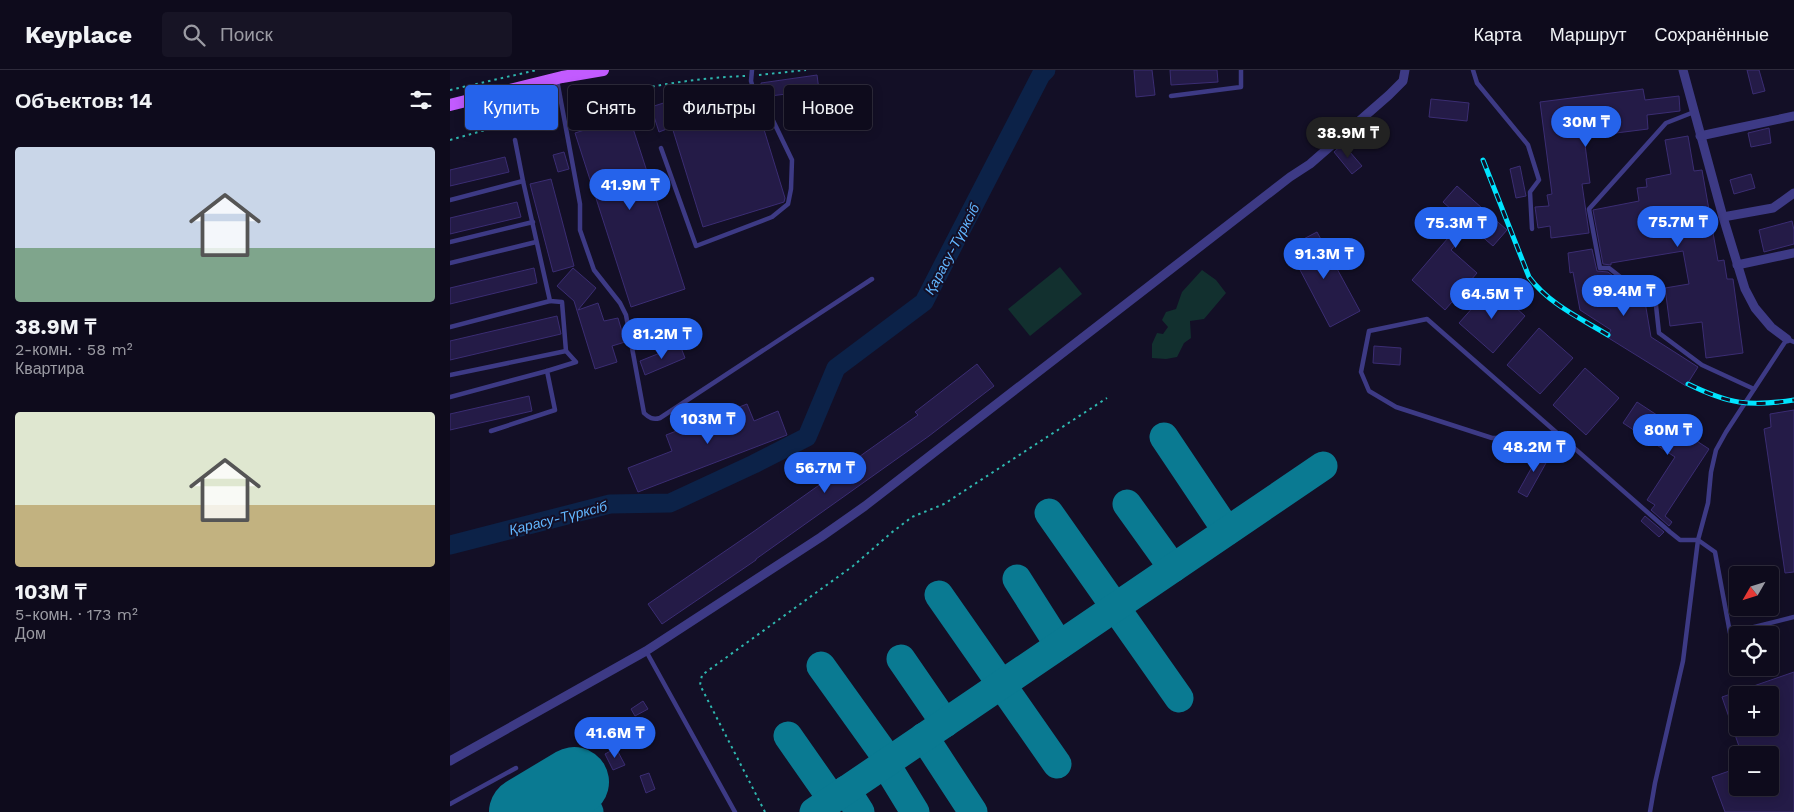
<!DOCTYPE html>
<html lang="ru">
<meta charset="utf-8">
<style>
body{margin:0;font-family:"Work Sans",sans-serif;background:#171425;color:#f1f3f6;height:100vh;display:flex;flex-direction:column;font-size:19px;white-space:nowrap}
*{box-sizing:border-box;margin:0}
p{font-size:16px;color:#9b9ba3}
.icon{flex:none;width:28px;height:28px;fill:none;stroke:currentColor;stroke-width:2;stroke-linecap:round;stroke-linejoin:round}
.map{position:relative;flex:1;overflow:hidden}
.drawer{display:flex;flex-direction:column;background:#0e0b1c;width:450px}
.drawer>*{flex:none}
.guide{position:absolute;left:15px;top:15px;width:475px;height:45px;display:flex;gap:10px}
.needle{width:32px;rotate:231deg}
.tools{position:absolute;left:1279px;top:496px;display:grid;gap:10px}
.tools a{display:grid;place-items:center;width:50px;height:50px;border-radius:5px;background:#0e0b1c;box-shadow:0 2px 12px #0003,0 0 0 1px #2e2b3b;font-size:25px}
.price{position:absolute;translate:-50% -42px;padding:0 11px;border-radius:18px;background:#2563eb;color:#fff;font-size:16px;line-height:32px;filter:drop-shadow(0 1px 2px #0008)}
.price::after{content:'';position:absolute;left:50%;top:30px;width:15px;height:11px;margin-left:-8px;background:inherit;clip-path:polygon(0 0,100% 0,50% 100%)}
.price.on{background:#222;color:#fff}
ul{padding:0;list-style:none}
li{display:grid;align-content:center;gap:10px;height:265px;padding:0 15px}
li span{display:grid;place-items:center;height:155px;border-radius:5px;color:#555}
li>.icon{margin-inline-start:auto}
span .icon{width:90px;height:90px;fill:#fffc;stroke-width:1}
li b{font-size:21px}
h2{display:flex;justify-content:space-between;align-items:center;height:60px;padding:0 15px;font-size:21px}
.tag{padding:0 18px;border-radius:5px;background:#0e0b1c;box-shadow:0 2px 12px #0003,0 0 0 1px #2e2b3b;font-size:18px;line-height:45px}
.tag.on{background:#2563eb;color:#fff}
header{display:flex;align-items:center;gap:30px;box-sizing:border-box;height:70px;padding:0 25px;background:#0e0b1c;border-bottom:1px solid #2e2b3b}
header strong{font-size:24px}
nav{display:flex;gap:28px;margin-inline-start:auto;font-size:18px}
.search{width:350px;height:45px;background:#171425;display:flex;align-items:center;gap:12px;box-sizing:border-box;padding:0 18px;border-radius:5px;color:#9b9ba3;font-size:19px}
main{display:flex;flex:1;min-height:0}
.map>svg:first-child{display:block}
</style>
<header>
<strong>Keyplace</strong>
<div class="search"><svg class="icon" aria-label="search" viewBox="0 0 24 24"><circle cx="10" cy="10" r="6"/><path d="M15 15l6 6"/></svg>Поиск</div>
<nav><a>Карта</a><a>Маршрут</a><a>Сохранённые</a></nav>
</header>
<main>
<section class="drawer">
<h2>Объектов: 14<svg class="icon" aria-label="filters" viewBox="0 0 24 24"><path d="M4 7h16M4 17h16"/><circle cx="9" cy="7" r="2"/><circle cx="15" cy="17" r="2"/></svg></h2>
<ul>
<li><span style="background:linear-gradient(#c9d6e8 65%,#7fa58c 0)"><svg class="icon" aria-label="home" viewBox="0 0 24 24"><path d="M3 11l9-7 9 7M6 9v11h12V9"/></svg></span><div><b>38.9M ₸</b><p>2-комн. · 58 m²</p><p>Квартира</p></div></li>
<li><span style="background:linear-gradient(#dfe7d0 60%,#c2b280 0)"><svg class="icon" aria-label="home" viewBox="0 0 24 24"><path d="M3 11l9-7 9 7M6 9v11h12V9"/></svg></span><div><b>103M ₸</b><p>5-комн. · 173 m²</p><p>Дом</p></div></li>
</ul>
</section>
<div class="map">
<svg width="1344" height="742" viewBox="0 0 1344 742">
<rect width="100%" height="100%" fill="#130f26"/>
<!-- green -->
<g fill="#12302f">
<path d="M610,197L632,224L580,266L558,239Z"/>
<path d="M752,200L766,210L776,223L754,249L740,251L741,268L734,273L727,287L716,289L702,288V274L707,263L713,264L718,257L712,250L716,242L726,239L732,222Z"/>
</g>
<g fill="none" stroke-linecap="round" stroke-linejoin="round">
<!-- river -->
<path stroke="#0c2248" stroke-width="19" d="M0,475L160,434L220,433L304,394L357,367L386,298L474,232L591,5L596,0"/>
<!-- taxiway -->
<g stroke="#0a7a92" stroke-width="29">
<path d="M714,367L777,461"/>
<path d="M677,434L723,498"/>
<path d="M599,443L729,628"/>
<path d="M567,509L609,575"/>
<path d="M489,525L607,694"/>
<path d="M451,589L495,653"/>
<path d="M371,596L439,691"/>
<path d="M338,666L382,729"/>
<path d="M474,667L523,742"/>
<path d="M435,693L465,742"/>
<path d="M124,712L139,742"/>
<path d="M396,720L410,742"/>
<path d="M364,742L873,396"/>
</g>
<!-- runway -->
<path stroke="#0a7a92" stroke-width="70" d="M74,742L124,712"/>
</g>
<!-- building -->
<g fill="#241b47" stroke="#3b2d73" fill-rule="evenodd">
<path d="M684,0H702L705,25L686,27Z"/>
<path d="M720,0H767L768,12L721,15Z"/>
<path d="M1297,0H1309L1315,21L1303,24Z"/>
<path d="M367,5L369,20L312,27L311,13Z"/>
<path d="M270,15L281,48L308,40L335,128L334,132L253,157L222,57L209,62L201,37Z"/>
<path d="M1193,19L1195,30L1229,26L1230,41L1197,45L1198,59L1134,67L1140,113L1132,114L1139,163L1101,168L1100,156L1088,158L1085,137L1099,136L1097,125L1102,124L1090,32Z"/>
<path d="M981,29L1019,33L1017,51L979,47Z"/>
<path d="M179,46L235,219L181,237L125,63Z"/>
<path d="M1319,58L1321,73L1301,77L1298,63Z"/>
<path d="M1238,66L1244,101L1252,100L1268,191L1274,190L1277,209H1283L1293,283L1256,288L1252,252L1220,256L1215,218L1239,214L1233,181L1161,193V195L1153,194L1143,140L1189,131L1187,118L1197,117L1196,109L1221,104L1215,70Z"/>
<path d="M893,74L912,96L902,104L884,82Z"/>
<path d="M114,82L119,99L108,102L103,85Z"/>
<path d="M55,87L59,102L0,116V100Z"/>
<path d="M1070,96L1076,126L1066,128L1060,99Z"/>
<path d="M1301,104L1305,118L1284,124L1280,110Z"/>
<path d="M101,109L124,196L103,202L80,114Z"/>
<path d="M1007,116L1057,160L1043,176L1021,157L1001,180L1027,203L995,240L962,210L998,168L986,158L1002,140L993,132Z"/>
<path d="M67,132L71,147L0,164V148Z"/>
<path d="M1342,151L1344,160V174L1314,182L1309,160Z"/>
<path d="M867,162L910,241L880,257L838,177Z"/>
<path d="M1142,179L1147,201L1158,202L1163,206L1165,223L1193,220L1201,267L1248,297L1236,316L1157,267L1161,260L1130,240L1123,202L1120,203L1118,183Z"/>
<path d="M84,198L87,213L0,234V218Z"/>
<path d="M123,198L146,218L128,240L148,233L154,251L168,248L175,272L162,276L167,292L145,299L124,231L107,216Z"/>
<path d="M1042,216L1075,246L1043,283L1009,253Z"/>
<path d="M107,246L111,264L0,290V271Z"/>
<path d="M1089,258L1123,288L1090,324L1057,295Z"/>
<path d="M230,275L235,288L195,305L190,291Z"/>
<path d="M924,276L951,278L950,295L923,293Z"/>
<path d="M527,294L544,316L479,366L306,489V490L212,554L198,534L303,462L468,345L465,342Z"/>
<path d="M1135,298L1169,328L1136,365L1103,335Z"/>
<path d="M79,326L82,341L0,360V344Z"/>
<path d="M1187,332L1259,379L1215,446L1222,452L1219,456L1201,440L1205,435L1197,430L1225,387L1173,353Z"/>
<path d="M297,334L304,351L328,341L337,365L188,422L178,398L222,381L216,365Z"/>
<path d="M1344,340V502L1335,503L1314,359L1321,357L1320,344Z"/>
<path d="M1092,379L1101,384L1077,427L1068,422Z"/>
<path d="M1195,446L1214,462L1209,467L1191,451Z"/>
<path d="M1344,602V742H1275L1262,707L1288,698V718H1320V685H1292L1272,627ZM1288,625H1320V658H1288Z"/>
<path d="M193,631L198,639L185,646L181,639Z"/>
<path d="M166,678L175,695L163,700L155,684Z"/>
<path d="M199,703L205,719L196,723L190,706Z"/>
</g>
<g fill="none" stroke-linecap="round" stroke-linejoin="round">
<!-- path -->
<g stroke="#2fb8b0" stroke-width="2" stroke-dasharray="2.5 4" stroke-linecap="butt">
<path d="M309,5L356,0"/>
<path d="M0,20L87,0"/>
<path d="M120,36C174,20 239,8 295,6"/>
<path d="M0,70L106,40"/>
<path d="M315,742L250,615L252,605L403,496L441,463L462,447L494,434L657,328"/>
</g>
<!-- lane -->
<g stroke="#3d3a85" stroke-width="4.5">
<path d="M1023,0L1027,13L1078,75L1089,110L1080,122L1082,159"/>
<path d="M107,10L130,134V160L144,200L170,233L176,245L194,343C199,348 203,350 210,348L422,209"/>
<path d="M721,26L791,17V0"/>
<path d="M1244,42L1216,53L1139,139L1150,198H1159L1173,209L1203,208L1209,263L1252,295L1304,319"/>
<path d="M211,78L246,176L322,147L338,134L341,119L342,90L317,38L305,25L301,11L302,0"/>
<path d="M0,130L73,111"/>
<path d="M0,172L83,152"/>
<path d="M0,193L86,172"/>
<path d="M0,257L100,231"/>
<path d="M1344,272L1337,269L1276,362L1266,380L1261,402L1258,433L1248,470L1265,482L1280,563L1344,547"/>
<path d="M0,305L116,281"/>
<path d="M0,327L97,301"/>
<path d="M41,361L105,340L97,301L126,292L116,281L112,232L100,231L73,111L65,70"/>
<path d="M1111,367L1042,368L946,337L919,321L911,302L919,261L977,249L1220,462L1230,470H1248L1233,591L1205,713L1200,742"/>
<path d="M196,581L285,742"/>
<path d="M0,734L66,698"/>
</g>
<!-- street -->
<g stroke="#3d3a85" stroke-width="9">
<path d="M1233,0L1273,147L1295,219L1305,238L1321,257L1337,269"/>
<path d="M1250,66L1344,46"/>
<path d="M1273,147L1323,138L1344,123"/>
<path d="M1287,195L1344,183"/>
<path d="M0,691L196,581L371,467L415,436L840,107L860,94L939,25L953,11L955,0"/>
</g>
<!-- primary -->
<path stroke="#c25bff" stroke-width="12" d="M0,35L112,7L153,0"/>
<defs>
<g id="rail">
<path d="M1033,90L1079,207C1099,234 1130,248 1158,265"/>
<path d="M1238,314C1279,334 1299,337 1344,330"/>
</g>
</defs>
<!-- rail casing -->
<use href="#rail" stroke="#00e5ff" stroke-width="5"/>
<!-- rail -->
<use href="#rail" stroke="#130f26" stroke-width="3" stroke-dasharray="9" stroke-linecap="butt"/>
</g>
<g text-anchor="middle" stroke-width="4" stroke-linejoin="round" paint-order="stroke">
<!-- water labels -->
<g font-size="14" font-style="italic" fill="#62b6ff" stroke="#130f26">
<text transform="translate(502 179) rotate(-62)" y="5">Қарасу-Түрксіб</text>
<text transform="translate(108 448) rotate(-14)" y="5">Қарасу-Түрксіб</text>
</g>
</g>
</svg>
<div class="tools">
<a><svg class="needle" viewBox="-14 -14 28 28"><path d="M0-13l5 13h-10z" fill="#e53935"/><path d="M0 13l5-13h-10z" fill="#9b9ba3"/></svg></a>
<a><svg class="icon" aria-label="locate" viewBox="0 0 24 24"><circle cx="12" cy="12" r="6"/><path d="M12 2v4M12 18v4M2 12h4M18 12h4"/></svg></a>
<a>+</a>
<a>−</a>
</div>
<b class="price" style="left:1136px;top:78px">30M ₸</b>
<b class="price on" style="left:898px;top:89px">38.9M ₸</b>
<b class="price" style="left:180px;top:141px">41.9M ₸</b>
<b class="price" style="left:1228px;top:178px">75.7M ₸</b>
<b class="price" style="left:1006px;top:179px">75.3M ₸</b>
<b class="price" style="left:874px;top:210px">91.3M ₸</b>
<b class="price" style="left:1174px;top:247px">99.4M ₸</b>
<b class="price" style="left:1042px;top:250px">64.5M ₸</b>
<b class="price" style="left:212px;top:290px">81.2M ₸</b>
<b class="price" style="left:258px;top:375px">103M ₸</b>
<b class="price" style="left:1218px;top:386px">80M ₸</b>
<b class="price" style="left:1084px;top:403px">48.2M ₸</b>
<b class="price" style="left:375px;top:424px">56.7M ₸</b>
<b class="price" style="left:165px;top:689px">41.6M ₸</b>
<div class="guide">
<a class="tag on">Купить</a>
<a class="tag">Снять</a>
<a class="tag">Фильтры</a>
<a class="tag">Новое</a>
</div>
</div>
</main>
